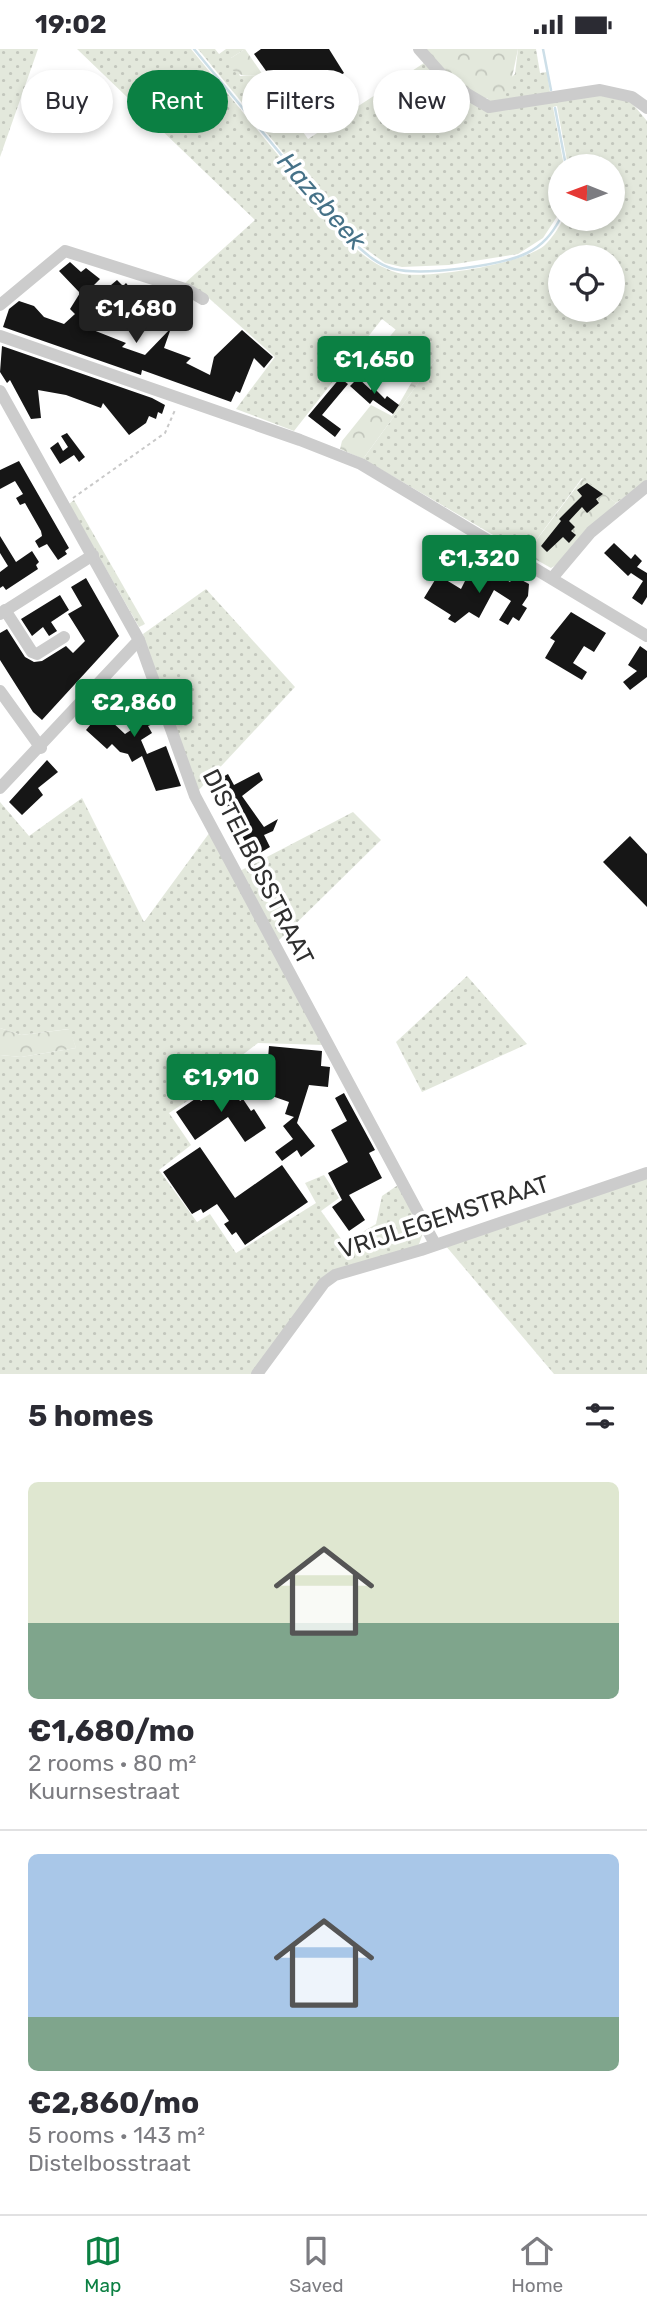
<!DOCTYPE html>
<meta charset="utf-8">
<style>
body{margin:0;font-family:Rubik,sans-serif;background:#f7f7f7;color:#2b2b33;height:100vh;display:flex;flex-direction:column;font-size:26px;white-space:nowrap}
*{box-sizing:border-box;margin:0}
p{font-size:23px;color:#7c7c81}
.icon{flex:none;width:38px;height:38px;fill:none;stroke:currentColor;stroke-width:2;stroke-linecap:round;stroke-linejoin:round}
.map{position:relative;height:1325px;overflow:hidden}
.details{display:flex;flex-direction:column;background:#fff;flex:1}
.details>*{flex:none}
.hud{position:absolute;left:21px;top:21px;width:606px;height:63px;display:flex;gap:14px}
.needle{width:46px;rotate:271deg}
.buttons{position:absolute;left:548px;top:105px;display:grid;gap:14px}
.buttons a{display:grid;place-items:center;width:77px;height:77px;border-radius:50%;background:#fff;box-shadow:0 4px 10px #0003;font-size:35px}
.price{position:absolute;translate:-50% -60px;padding:0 16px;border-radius:7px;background:#0b8043;color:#fff;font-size:23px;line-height:46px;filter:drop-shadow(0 2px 4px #0008)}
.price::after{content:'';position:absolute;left:50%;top:42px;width:21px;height:16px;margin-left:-10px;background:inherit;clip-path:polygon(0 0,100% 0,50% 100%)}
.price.active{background:#222;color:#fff}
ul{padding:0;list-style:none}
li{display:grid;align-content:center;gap:14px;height:371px;padding:0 28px}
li+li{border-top:2px solid #e1e1e2}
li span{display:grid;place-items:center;height:217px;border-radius:10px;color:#555}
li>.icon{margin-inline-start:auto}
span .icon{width:126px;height:126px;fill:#fffc;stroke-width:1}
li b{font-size:30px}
h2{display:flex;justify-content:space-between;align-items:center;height:84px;padding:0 28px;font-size:30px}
.chip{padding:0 24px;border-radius:32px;background:#fff;box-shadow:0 4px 10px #0003;font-size:24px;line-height:63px}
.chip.active{background:#0b8043;color:#fff}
.status{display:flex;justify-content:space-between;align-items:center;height:49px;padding:0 35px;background:#fff;direction:ltr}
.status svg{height:19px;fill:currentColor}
.menu{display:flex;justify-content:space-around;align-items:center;height:98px;border-top:2px solid #e1e1e2;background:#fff;font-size:19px;color:#7c7c81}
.menu a{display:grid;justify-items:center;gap:4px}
.menu .active{color:#0b8043}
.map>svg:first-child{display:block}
</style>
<div class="status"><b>19:02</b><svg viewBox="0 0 49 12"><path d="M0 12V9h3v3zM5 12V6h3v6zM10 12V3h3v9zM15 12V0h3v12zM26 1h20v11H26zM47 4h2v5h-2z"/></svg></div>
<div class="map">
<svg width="647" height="1325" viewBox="0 0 647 1325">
<defs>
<pattern id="grass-dots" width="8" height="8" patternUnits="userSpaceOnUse" patternTransform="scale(1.75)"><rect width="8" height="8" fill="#e3e8dc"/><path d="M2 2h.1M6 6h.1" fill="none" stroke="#c3c7bd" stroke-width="1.8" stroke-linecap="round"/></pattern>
<pattern id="forest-crowns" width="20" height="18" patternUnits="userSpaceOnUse" patternTransform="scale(1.75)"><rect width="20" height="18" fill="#e3e8dc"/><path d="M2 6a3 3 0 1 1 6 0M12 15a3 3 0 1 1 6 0" fill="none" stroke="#c3c7bd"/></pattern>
</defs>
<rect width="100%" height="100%" fill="#fff"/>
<!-- grass -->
<g fill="url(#grass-dots)" fill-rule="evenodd">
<path d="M0,0H38L0,108Z"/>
<path d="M77,0H191L352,196C367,210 383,221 403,225C432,229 523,215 545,196C552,189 559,179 563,170H612V117H568L557,57L553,58L564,117H560V163L543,189L518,205L449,216L402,218L385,214L356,193L198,0H215L219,5L226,0H245L231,9L240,27L263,26L308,90L424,14L461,48L486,60L599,46L631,53L647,72V432L616,454L582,429L526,505L363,410L435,311L382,270L294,382L236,360L275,308L203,244L185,234L255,171ZM560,208H612V261H560Z"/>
<path d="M518,0H536L540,24L547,23L550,44L508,54L485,52L515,25Z"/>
<path d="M74,451L145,575L139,578L69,455Z"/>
<path d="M206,540L295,638L197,743L161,650L143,585Z"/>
<path d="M82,749L144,873L210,783L325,996L258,994L224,1020L227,1026L169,1064L191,1096L159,1121L197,1173L210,1165L236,1204L316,1154L305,1134L324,1126L339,1149L321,1162L344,1194L376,1175L382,1147L398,1136L423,1184L418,1198L338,1221L254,1325H0V1006L21,1008L76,999L69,980L21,986L0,979V753L29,787Z"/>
<path d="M353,763L381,791L275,895L238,823Z"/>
<path d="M467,927L527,995L422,1043L396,993Z"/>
<path d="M647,1128V1325H554L445,1196Z"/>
</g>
<!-- forest -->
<g fill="url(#forest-crowns)">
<path d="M245,0L263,26C249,26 237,30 229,16L231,9Z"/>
<path d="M425,0H518L510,38L499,50C467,53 446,22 425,0Z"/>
<path d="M396,280L435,311L363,410L340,400L342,392L371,356L392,367L413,331L411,313L389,305L381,298Z"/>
<path d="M583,429L616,454L560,514L551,519L526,505Z"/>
<path d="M0,979L21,986L70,980L76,999L21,1008L0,1006Z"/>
</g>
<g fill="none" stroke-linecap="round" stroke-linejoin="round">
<!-- stream -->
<g stroke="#cddfe8" stroke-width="2.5">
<path d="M194,0L354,194C366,205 378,216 394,220C423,227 500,217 527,204C543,196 552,185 560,170"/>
<path d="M543,0L551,41"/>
<path d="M555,59L566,117"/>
</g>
</g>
<!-- building -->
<g fill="#161616">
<path d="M261,0H329L344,24L291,57L254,5Z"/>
<path d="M70,213L81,223L86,219L100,230L88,242L100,256L83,277L126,294L122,298L145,306L171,279L164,299L191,309L186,314L210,326L214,308L242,281L273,308L264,319L254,309L240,344L236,342L231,353L142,321L141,326L3,278L9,260L19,252L34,257L44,268L64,275L75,265L70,260L80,244L59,222Z"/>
<path d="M117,231L123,237L126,234L130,239L134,236L139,241L143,237L149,244L139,253L135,249L122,263L110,250L116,243L111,236Z"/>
<path d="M2,297L152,349L165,356L162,365L158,363L156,370L149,367L146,374L129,386L103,354L101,359L66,346L38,341L41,369L31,370L10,331L7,334L0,323Z"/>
<path d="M340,329L348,335L322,366L341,380L335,388L308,367Z"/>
<path d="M358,329L371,341L373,338L385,350L387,347L399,356L393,365L373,351L370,355L350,337Z"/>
<path d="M67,384L85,408L79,413L74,406L60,415L50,399L58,393L63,402L68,398L61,387Z"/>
<path d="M19,412L69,499L65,502L67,505L58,511L47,495L39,499L35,492L42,487L41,482L25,454L20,456L16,449L23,445L15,432L0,440V421Z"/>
<path d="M587,434L603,445L596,450L599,454L587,464L582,458L569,472L575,478L571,482L576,486L569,494L563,488L547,503L541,497L561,472L559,470L582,447L577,441Z"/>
<path d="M0,487L16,513L32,502L39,513L36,516L38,520L6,541L3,537L0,539V523L8,517L0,504Z"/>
<path d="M614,494L631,510L635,505L642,512L637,518L647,524V548L642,556L632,549L643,532L631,524L628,527L604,504Z"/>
<path d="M475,512L510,533L514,527L529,535L528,547L522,556L527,559L519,572L513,568L508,576L499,571L511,552L494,541L479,569L469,563L455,574L448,570L451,566L424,549L438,526L461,540Z"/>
<path d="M86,529L119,587L42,671L33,663L0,611V584L7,580L25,608L34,613L42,612L66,597L73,604L85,592L68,565L82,557L71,538Z"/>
<path d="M60,546L69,561L51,573L57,582L49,587L43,578L32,587L21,570Z"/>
<path d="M571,563L606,584L594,603L584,597L573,614L587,623L582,631L545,609L555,592L550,589Z"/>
<path d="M640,597L647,602V628L630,641L623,633L637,622L628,616Z"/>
<path d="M126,640L139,647L147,644L158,673L148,677L152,684L141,691L147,705L166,697L181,737L156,742L142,707L132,713L128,705L120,703L112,695L107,700L86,681L91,675L82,666L105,641L111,646L98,660L125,685L140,675Z"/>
<path d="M47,711L58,723L38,739L43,746L22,766L9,753Z"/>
<path d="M259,723L263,731L242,747L264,778L278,770L273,782L264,786L270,798L253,808L238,779L242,778L233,761L230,763L214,733L228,725L234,736Z"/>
<path d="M630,787L647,805V858L603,813Z"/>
<path d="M269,997L322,1002L321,1017L330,1018L328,1038L309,1036L297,1074L315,1097L301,1108L297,1101L282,1112L275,1103L293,1090L283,1077L294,1068L285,1065L289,1053L269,1046L274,1029L266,1034Z"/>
<path d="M248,1009L264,1035L254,1041L238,1015Z"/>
<path d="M227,1034L240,1052L243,1050L251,1062L254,1060L266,1079L245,1093L228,1068L195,1091L176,1063L198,1048L201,1052Z"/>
<path d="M344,1044L375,1101L369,1104L382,1129L349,1146L365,1171L349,1182L332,1158L342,1151L328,1124L348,1113L331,1081L347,1072L335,1049Z"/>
<path d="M200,1098L235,1149L282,1116L308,1153L245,1196L236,1183L232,1186L224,1175L229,1172L217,1155L203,1164L201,1160L192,1165L163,1123Z"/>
</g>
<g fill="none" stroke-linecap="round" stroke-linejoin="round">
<!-- path -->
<path stroke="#c9c9c9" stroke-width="2" stroke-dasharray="3.5 3.5" stroke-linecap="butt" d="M73,449L165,384L175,361"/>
<!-- minor -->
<g stroke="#ccc" stroke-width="12">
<path d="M419,0L450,35L489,58L600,41L632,48L647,59"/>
<path d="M0,256L65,202L188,241L203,250"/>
<path d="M0,287L300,391L361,415L647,587"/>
<path d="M0,342L139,591L195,747L435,1195"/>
<path d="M553,528L591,483L647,437"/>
<path d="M5,561L32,603L37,605L64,588"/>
<path d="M0,565L93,506"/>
<path d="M0,642L41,699"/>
<path d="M0,739L139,591"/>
<path d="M257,1325L324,1234L335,1226L421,1201L647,1124"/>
</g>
</g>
<g text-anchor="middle" stroke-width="7" stroke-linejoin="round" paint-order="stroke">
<!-- street labels -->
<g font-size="24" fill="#2f2f2f" stroke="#fff">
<text transform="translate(258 818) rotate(63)" y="8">DISTELBOSSTRAAT</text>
<text transform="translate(444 1168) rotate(-18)" y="8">VRIJLEGEMSTRAAT</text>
</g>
<!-- water labels -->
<g font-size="26" font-style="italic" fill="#467288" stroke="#fff">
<text transform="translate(322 152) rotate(49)" y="9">Hazebeek</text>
</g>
</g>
</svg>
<div class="buttons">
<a><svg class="needle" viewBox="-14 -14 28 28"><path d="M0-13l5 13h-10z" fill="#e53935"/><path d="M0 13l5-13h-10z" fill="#7c7c81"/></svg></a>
<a><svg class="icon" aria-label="locate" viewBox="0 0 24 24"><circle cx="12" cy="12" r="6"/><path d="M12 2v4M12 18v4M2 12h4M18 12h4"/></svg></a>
</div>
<b class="price active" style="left:136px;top:296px">€1,680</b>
<b class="price" style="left:374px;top:347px">€1,650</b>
<b class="price" style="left:479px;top:546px">€1,320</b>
<b class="price" style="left:134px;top:690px">€2,860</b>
<b class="price" style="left:221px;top:1065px">€1,910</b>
<div class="hud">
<a class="chip">Buy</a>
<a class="chip active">Rent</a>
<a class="chip">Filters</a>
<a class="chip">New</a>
</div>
</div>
<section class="details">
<h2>5 homes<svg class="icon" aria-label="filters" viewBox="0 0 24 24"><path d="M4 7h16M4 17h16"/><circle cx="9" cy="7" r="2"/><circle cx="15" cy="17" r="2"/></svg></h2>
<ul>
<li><span style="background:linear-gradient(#dfe7d0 65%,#7fa58c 0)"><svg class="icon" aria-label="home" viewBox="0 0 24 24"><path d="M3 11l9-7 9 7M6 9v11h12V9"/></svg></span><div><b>€1,680/mo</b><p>2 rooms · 80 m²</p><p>Kuurnsestraat</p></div></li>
<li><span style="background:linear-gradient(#a9c7e8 75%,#7fa58c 0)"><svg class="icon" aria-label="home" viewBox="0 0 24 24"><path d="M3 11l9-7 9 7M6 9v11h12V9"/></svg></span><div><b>€2,860/mo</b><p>5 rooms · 143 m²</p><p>Distelbosstraat</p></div></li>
</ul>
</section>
<nav class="menu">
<a class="active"><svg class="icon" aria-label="map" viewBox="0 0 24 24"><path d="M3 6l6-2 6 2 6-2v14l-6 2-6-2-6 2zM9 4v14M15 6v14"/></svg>Map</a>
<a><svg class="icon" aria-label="saved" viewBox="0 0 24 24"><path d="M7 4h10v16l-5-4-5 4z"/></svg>Saved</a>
<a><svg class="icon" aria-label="home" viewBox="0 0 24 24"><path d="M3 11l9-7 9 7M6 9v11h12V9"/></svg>Home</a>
</nav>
